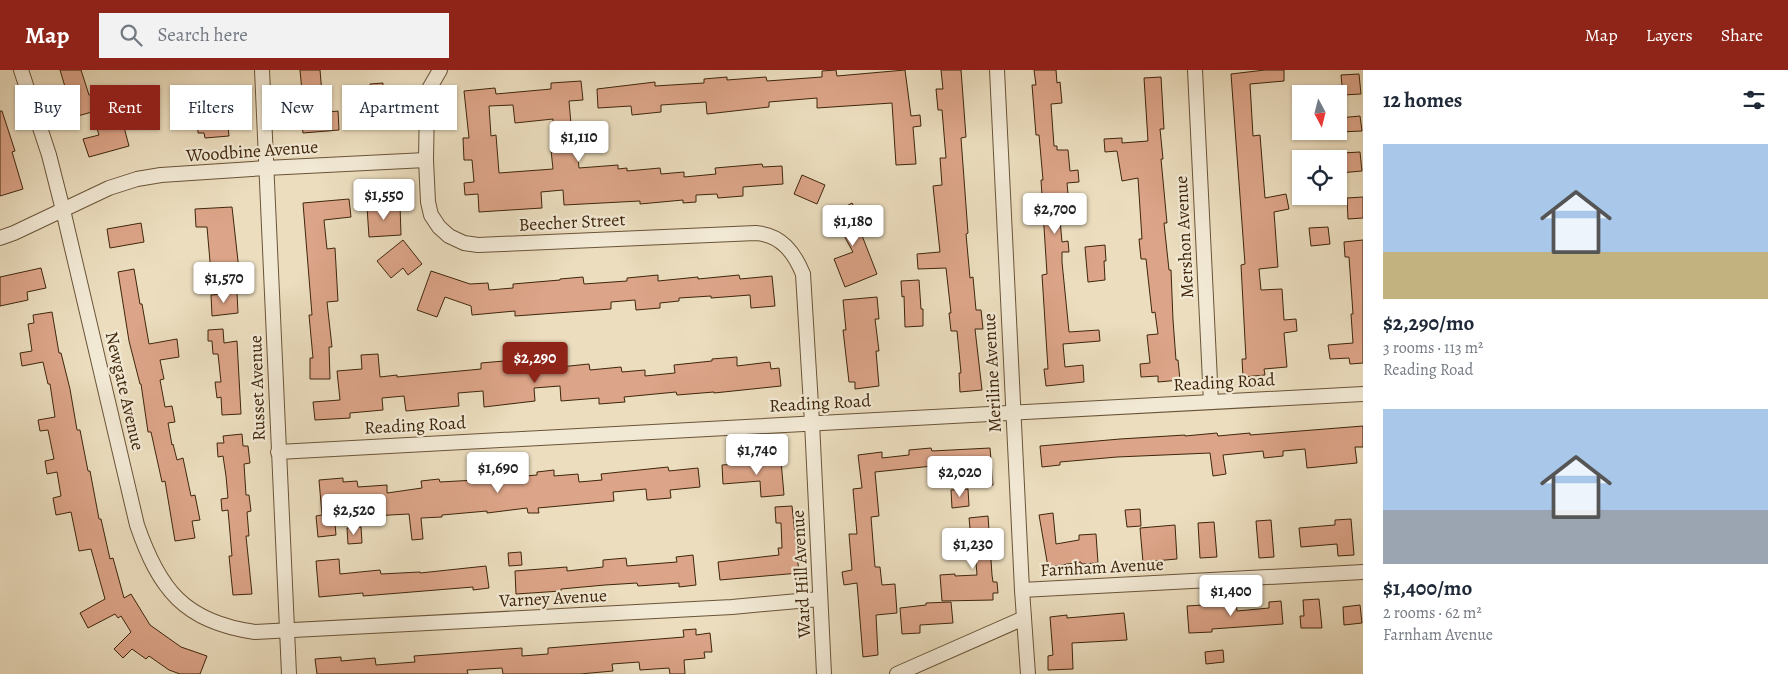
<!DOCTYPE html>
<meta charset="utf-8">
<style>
body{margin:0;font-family:Alegreya,serif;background:#f2f2f3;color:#1f2937;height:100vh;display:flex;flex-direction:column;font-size:19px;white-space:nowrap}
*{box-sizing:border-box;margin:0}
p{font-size:16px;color:#747a83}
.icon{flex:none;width:28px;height:28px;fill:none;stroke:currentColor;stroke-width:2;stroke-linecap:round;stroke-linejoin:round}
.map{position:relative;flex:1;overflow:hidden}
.drawer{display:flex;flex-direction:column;background:#fff;width:425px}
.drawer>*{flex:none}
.hud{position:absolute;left:15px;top:15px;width:475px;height:45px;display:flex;gap:10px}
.needle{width:32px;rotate:173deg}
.buttons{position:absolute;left:1292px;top:15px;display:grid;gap:10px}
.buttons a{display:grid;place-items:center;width:55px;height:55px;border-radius:0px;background:#fff;box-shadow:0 1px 4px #0004;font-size:25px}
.price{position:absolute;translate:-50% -42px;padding:0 11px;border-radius:5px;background:#fff;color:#222;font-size:16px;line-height:32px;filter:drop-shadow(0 1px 2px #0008)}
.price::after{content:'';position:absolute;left:50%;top:30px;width:15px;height:11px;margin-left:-8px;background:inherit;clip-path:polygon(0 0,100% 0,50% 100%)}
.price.current{background:#8f2418;color:#fff}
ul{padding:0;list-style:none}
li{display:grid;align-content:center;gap:10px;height:265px;padding:0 20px}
li span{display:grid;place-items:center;height:155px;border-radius:0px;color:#555}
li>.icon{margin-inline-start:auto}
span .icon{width:90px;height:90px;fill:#fffc;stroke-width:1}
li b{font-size:21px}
h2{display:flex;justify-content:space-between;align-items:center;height:60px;padding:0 20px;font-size:21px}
.chip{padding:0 18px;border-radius:0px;background:#fff;box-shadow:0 1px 4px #0004;font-size:18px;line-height:45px}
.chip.current{background:#8f2418;color:#fff}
header{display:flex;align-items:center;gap:30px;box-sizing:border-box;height:70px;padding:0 25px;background:#8f2418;color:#fff}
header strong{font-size:24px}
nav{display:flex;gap:28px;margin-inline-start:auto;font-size:18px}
.search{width:350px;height:45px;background:#f2f2f3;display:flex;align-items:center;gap:12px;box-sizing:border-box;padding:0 18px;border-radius:0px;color:#747a83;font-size:19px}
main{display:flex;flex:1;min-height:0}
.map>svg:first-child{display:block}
</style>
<header>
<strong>Map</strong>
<div class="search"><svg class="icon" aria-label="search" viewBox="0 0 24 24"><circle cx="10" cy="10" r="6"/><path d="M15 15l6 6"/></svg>Search here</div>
<nav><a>Map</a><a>Layers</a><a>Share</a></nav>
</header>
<main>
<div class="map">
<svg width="1363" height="604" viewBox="0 0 1363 604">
<rect width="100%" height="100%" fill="#ebddbe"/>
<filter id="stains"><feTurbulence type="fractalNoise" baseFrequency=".004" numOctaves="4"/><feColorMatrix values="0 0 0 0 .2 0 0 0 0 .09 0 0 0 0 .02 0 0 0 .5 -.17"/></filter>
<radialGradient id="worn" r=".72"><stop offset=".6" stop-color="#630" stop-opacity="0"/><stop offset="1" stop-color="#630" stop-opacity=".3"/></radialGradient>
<!-- building -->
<g fill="#dca488" stroke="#3f260b">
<path d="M60,0H81L89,25L95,23L98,32L118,26L122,41L120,42L129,76L89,87L83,69L99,65L92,42L74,47Z"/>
<path d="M300,0H320L323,36H328L329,42L338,41L339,60L303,63L301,44L304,43Z"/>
<path d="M836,0L837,6L905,0L911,46L920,45L921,56L913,57L916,94L896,95L892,33L817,38V28L769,32V37L707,44L706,32L661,35V42L632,45L631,36L598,38L597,19L655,12V16L704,13V9L727,7V10L766,7L767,11L822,7V1Z"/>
<path d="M941,0H961L966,67L961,68L968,163L966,164L970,208L973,207L976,240H981L983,259H975L982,320L960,322L959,303H961L957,261H951L949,243H951L946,198L918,199L917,184L940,182L933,116L942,115L940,88H946L942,40H938L936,19H943Z"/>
<path d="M1034,0H1056L1057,13L1060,12L1062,33L1051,34L1054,76H1057V80H1068L1070,101L1078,100L1079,112L1067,113L1068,124H1059L1060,128H1058L1062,172L1068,171L1069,182H1062V192L1069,262L1099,260L1100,271L1063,274L1065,297L1083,295L1084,312L1046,316L1044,299H1048L1042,205L1047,204L1041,110H1043L1039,65H1036L1032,15H1036Z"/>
<path d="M1265,0H1284V11L1250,14L1253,66L1260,65L1265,128L1286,124L1289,139L1274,142L1278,197L1259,199L1261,220L1282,219L1284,250L1296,249L1297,261L1284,263L1287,297L1264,299L1265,305L1243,307L1242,289H1246L1241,195L1245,194L1231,4Z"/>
<path d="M1359,4L1361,24L1343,25L1341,5Z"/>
<path d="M1161,7L1164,59H1160L1163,89H1161L1167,153H1164L1169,200H1171L1173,250L1176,290H1178L1180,310L1158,312V306L1141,307L1140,294L1150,293L1147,265L1158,264L1155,242L1152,243L1146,189H1141L1139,169H1142L1138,108L1122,111L1117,81L1105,82L1104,69L1122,68V73L1148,71L1144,8Z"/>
<path d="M581,11L583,30L569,31L571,54L553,55V49L515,53L513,35L489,36L491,66L496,65L499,103L553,99L551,80L577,77L579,98L618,95V99L627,98V101L660,98L661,104L684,102V107L716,104L715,98L762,94L763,97L782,96L783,114L743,117V126L718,128L717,124L696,125V132L683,133V130L640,134V131L564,135L563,120L541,122L542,138L479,142L478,124L465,125L464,113L474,112L472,90H464L463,68H469L464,21L495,18L496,24L551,19V13Z"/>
<path d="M383,13V19L394,18L395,37H386L387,53L365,55L362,20H371L370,14Z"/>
<path d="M0,41H2L15,81L12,82L23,119L0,126Z"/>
<path d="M215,42V48L227,47L229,66L205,68L204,63H198L197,43Z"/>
<path d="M1360,46L1362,61L1340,62L1339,48Z"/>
<path d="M1360,82L1362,101L1339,103V92L1344,91L1343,83Z"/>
<path d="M802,105L825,115L817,134L794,124Z"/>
<path d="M1363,127V148L1348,149L1347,128Z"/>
<path d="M349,129L351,147L324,150L327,179L335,178L338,231L327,232L332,277H329L330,309H310V288H313L309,245H312L303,133Z"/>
<path d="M852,133L867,160L861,163L877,204L845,217L834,189L853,182L831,142L841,136L843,138Z"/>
<path d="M400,135L401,165L369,167L367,137Z"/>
<path d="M232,137L239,200L211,203L207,157H196L195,139Z"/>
<path d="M141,153L144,172L110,178L107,159Z"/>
<path d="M1328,157L1330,174L1311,176L1309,158Z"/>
<path d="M403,170L422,194L408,205L403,198L391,208L377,191Z"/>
<path d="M1363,170V293L1350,294L1349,288L1330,289L1328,275L1353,273L1351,244H1353L1349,187H1345L1344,172Z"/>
<path d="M1105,175L1106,191H1104L1105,210L1088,212L1085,177Z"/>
<path d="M41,198L46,218L27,222L28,230L0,236V207Z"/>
<path d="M134,199L140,234H142L149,274L177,269L179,287L160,290L164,309L160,310L165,337L172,336L175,352L168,353L172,375L173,374L177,390L183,388L191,426L195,425L200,450L192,451L195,468L175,471L165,411L162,412L151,362H148L141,314H140L129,271L118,202Z"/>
<path d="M431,201L470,214L488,213L489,220L513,218V214L560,210V209L583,207L584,214L627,211V208L658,205V211L698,207V209L739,205L740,209L772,206L775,236L751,238L750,225L711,228V226L679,228V231L660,233V238L636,240L635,230L611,232V239L515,246V241L472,245L471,236L445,227L437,247L417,240Z"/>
<path d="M919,210L921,239H923V256L905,257L904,226L902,227L901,211Z"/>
<path d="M237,223L238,243L212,246L211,225Z"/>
<path d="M877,227L879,249H875L879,281H876L879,316L855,319V312H849L843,260H846L843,230Z"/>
<path d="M52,242L59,283H61L70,319L77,360H80L88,401H90L99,449H101L110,489L113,488L124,528L131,524L150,555L181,577L207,586L200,604H180L169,600L149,586L146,589L132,579L123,588L114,579L131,562L121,546L118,548L115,544L88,558L80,543L105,529L91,479L79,481L71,442L56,445L53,428L61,426L57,402L47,404L45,391L54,389L48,360L40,361L38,350L55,347L50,314H48L43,292L22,296L20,283L32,281L28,254L34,253L33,245Z"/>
<path d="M223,259L224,273L237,271L241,344L222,345L221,327L217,328L215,312H221L218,284H213L212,271H208V260Z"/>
<path d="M378,284L380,307L397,305V307L481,299V293L504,291V298L532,296L531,291L550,290V298L589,294L590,300L621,297L622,302L645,300V306L675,303L674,295L712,291V289L737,287V296L770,292L771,299L779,298L781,316L714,323V322L677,325L676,322L624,327L625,332L599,334V328L561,331L560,316L534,318L535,331L484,337L483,321L458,323L459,336L406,341L404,326L382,328L383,340L350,343V348L315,350L313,332L340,330L337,301L362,299L361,285Z"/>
<path d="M1363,356V377H1355L1357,393L1307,398L1305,379L1283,381V386L1264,388L1263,381L1223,385L1226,404L1213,406L1210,383L1117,387L1060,392V395L1042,397L1040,376L1120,369L1185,365V366L1217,363L1218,366L1250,363V365Z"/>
<path d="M242,364L243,376H248L250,393L244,394L246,425H249L251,441L247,442L249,466H246L252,524L233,525L229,486H232L228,440L222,441L221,429L228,428L226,406L223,386L218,387L217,373H224L223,366Z"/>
<path d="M931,378L932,381L990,378L993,415L976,416L974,395L942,398V395L875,402L879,446L871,447L875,497H880L882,515L895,514L897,543L876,545L878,585L863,587L857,513L844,515L842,502L852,500L849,464H857L853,419L862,418L858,385L882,382V388L909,385V380Z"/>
<path d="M781,391L784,425L761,427L760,411L723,414L722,395Z"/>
<path d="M668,397L669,401L698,398L700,417L670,420L671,428L647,430L646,419L613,422L614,431L538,438L539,443H528L527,438L487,443V441L442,445V447L421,448L423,469L412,470L409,444L371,446L370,428L333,431L336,465L318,467L316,446L322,445L319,410L343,408V412L357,411L358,417L387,415V423L422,418L421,411L439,409L440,412L476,410L537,405V402L554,400V406L578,404L579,412L602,410L601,404Z"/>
<path d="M968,419L969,436L952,438L951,420Z"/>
<path d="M792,436L799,503L720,510L718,492L779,485L778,478H782L781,453H776L775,437Z"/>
<path d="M1140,439L1141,456L1127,457L1125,440Z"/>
<path d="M1053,443L1056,474L1079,470V465L1096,464L1098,493L1081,494V492L1048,497L1039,445Z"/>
<path d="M988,446L992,505L993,512H997L998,523H993V530L942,531L940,505L955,504V506L977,505L974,468L971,469L969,448Z"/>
<path d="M1351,449L1354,485L1338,486L1337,474L1301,477L1299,458L1335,455V450Z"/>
<path d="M1271,450L1274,487L1259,488L1256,451Z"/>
<path d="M1214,452L1217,487L1200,488L1198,453Z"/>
<path d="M1175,455L1177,489L1143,492L1140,458Z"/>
<path d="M361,457L362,473L348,474L347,458Z"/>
<path d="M521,482L522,495L509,496L508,483Z"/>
<path d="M693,485L696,515L679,517V513L638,516L637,513L605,515L561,519V521L516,524L515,501L567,497V501L603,497V490L626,488L627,496L677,492L676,487Z"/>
<path d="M339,489L340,504L380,500L381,504L420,502V503L486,496L489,518L473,520V517L363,526V523L319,527L316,491Z"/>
<path d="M1319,529L1322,558H1301L1300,546H1304L1303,530Z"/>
<path d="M1281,531L1283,554L1212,559V562L1189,563L1187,536L1236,533L1237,541L1269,538V532Z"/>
<path d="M951,532L953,553L920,555V563L902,564L900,538L926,535V533Z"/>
<path d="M1360,535L1362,553L1344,555L1343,537Z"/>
<path d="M1124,543L1127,570L1072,573L1073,599L1048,600V586L1053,585L1050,547L1067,545V548Z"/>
<path d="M696,559V565L710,563L712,582H704L705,588L684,590L685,604H670L669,598L640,600L639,592L612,594L613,601L580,604H503L502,598L467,600L468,604H317L315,589L341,587V591L375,588L376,595L415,592L414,586L522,578V586L548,584V578L684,567L683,560Z"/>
<path d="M1223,580L1224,592L1206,594L1205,582Z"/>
</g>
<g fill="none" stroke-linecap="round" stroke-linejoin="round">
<defs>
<g id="minor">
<path d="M21,0L49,85L63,140L137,455C159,519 184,552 255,562L732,537L820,529"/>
<path d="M262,0L289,604"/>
<path d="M440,0L429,19L427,31L426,90L428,132L431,145L439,157L449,166L464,173L478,175L756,163C781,165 794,182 803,204L812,352L824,604"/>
<path d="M997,0L1022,520L1028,604"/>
<path d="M1195,0L1211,332"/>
<path d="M0,168L14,163L109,118L137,109L161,105L266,98L426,90"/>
<path d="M278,382L1363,324"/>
<path d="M1022,520L1363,502"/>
<path d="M897,604L1024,548"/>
</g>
</defs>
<!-- minor casing -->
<use href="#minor" stroke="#6a5438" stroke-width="16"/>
<!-- minor -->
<use href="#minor" stroke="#f2e9d5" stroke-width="14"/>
</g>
<g text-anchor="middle" stroke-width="4.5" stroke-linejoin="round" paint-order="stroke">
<!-- street labels -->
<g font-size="18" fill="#3f260b" stroke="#f2e9d5">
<text transform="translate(252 81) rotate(-4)" y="6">Woodbine Avenue</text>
<text transform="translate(572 152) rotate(-3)" y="6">Beecher Street</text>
<text transform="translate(1184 167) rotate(-93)" y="6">Mershon Avenue</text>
<text transform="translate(992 303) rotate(-93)" y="6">Meriline Avenue</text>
<text transform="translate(1224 312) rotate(-3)" y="6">Reading Road</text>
<text transform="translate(257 318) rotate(-92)" y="6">Russet Avenue</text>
<text transform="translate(125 321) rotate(77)" y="6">Newgate Avenue</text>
<text transform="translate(820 333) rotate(-3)" y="6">Reading Road</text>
<text transform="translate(415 355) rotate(-3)" y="6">Reading Road</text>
<text transform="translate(1102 497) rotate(-3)" y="6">Farnham Avenue</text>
<text transform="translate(801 504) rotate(-93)" y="6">Ward Hill Avenue</text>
<text transform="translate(553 528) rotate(-3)" y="6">Varney Avenue</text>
</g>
</g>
<rect width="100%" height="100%" filter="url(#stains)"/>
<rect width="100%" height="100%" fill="url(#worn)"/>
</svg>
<div class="buttons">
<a><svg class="needle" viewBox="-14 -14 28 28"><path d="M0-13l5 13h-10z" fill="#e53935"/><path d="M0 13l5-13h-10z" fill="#747a83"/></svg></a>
<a><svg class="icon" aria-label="locate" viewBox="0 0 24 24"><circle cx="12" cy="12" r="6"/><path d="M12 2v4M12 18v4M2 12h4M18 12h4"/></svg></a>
</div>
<b class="price" style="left:579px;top:93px">$1,110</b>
<b class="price" style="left:384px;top:151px">$1,550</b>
<b class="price" style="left:1055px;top:165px">$2,700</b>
<b class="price" style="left:853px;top:177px">$1,180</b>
<b class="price" style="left:224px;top:234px">$1,570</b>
<b class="price current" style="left:535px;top:314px">$2,290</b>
<b class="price" style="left:757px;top:406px">$1,740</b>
<b class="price" style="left:498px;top:424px">$1,690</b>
<b class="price" style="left:960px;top:428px">$2,020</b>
<b class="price" style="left:354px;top:466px">$2,520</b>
<b class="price" style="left:973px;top:500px">$1,230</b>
<b class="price" style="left:1231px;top:547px">$1,400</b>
<div class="hud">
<a class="chip">Buy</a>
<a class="chip current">Rent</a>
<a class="chip">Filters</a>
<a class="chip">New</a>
<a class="chip">Apartment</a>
</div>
</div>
<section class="drawer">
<h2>12 homes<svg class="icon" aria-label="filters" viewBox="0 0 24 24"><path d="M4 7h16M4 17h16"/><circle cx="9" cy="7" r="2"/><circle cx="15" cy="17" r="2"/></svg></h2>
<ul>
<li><span style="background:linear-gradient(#a9c7e8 70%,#c2b280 0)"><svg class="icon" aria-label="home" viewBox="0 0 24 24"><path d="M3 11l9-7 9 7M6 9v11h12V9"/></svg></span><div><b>$2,290/mo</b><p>3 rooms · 113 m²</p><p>Reading Road</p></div></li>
<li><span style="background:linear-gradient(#a9c7e8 65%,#9aa5b1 0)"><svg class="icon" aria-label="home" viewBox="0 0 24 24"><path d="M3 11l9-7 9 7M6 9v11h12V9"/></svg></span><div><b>$1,400/mo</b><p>2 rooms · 62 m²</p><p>Farnham Avenue</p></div></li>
</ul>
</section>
</main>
